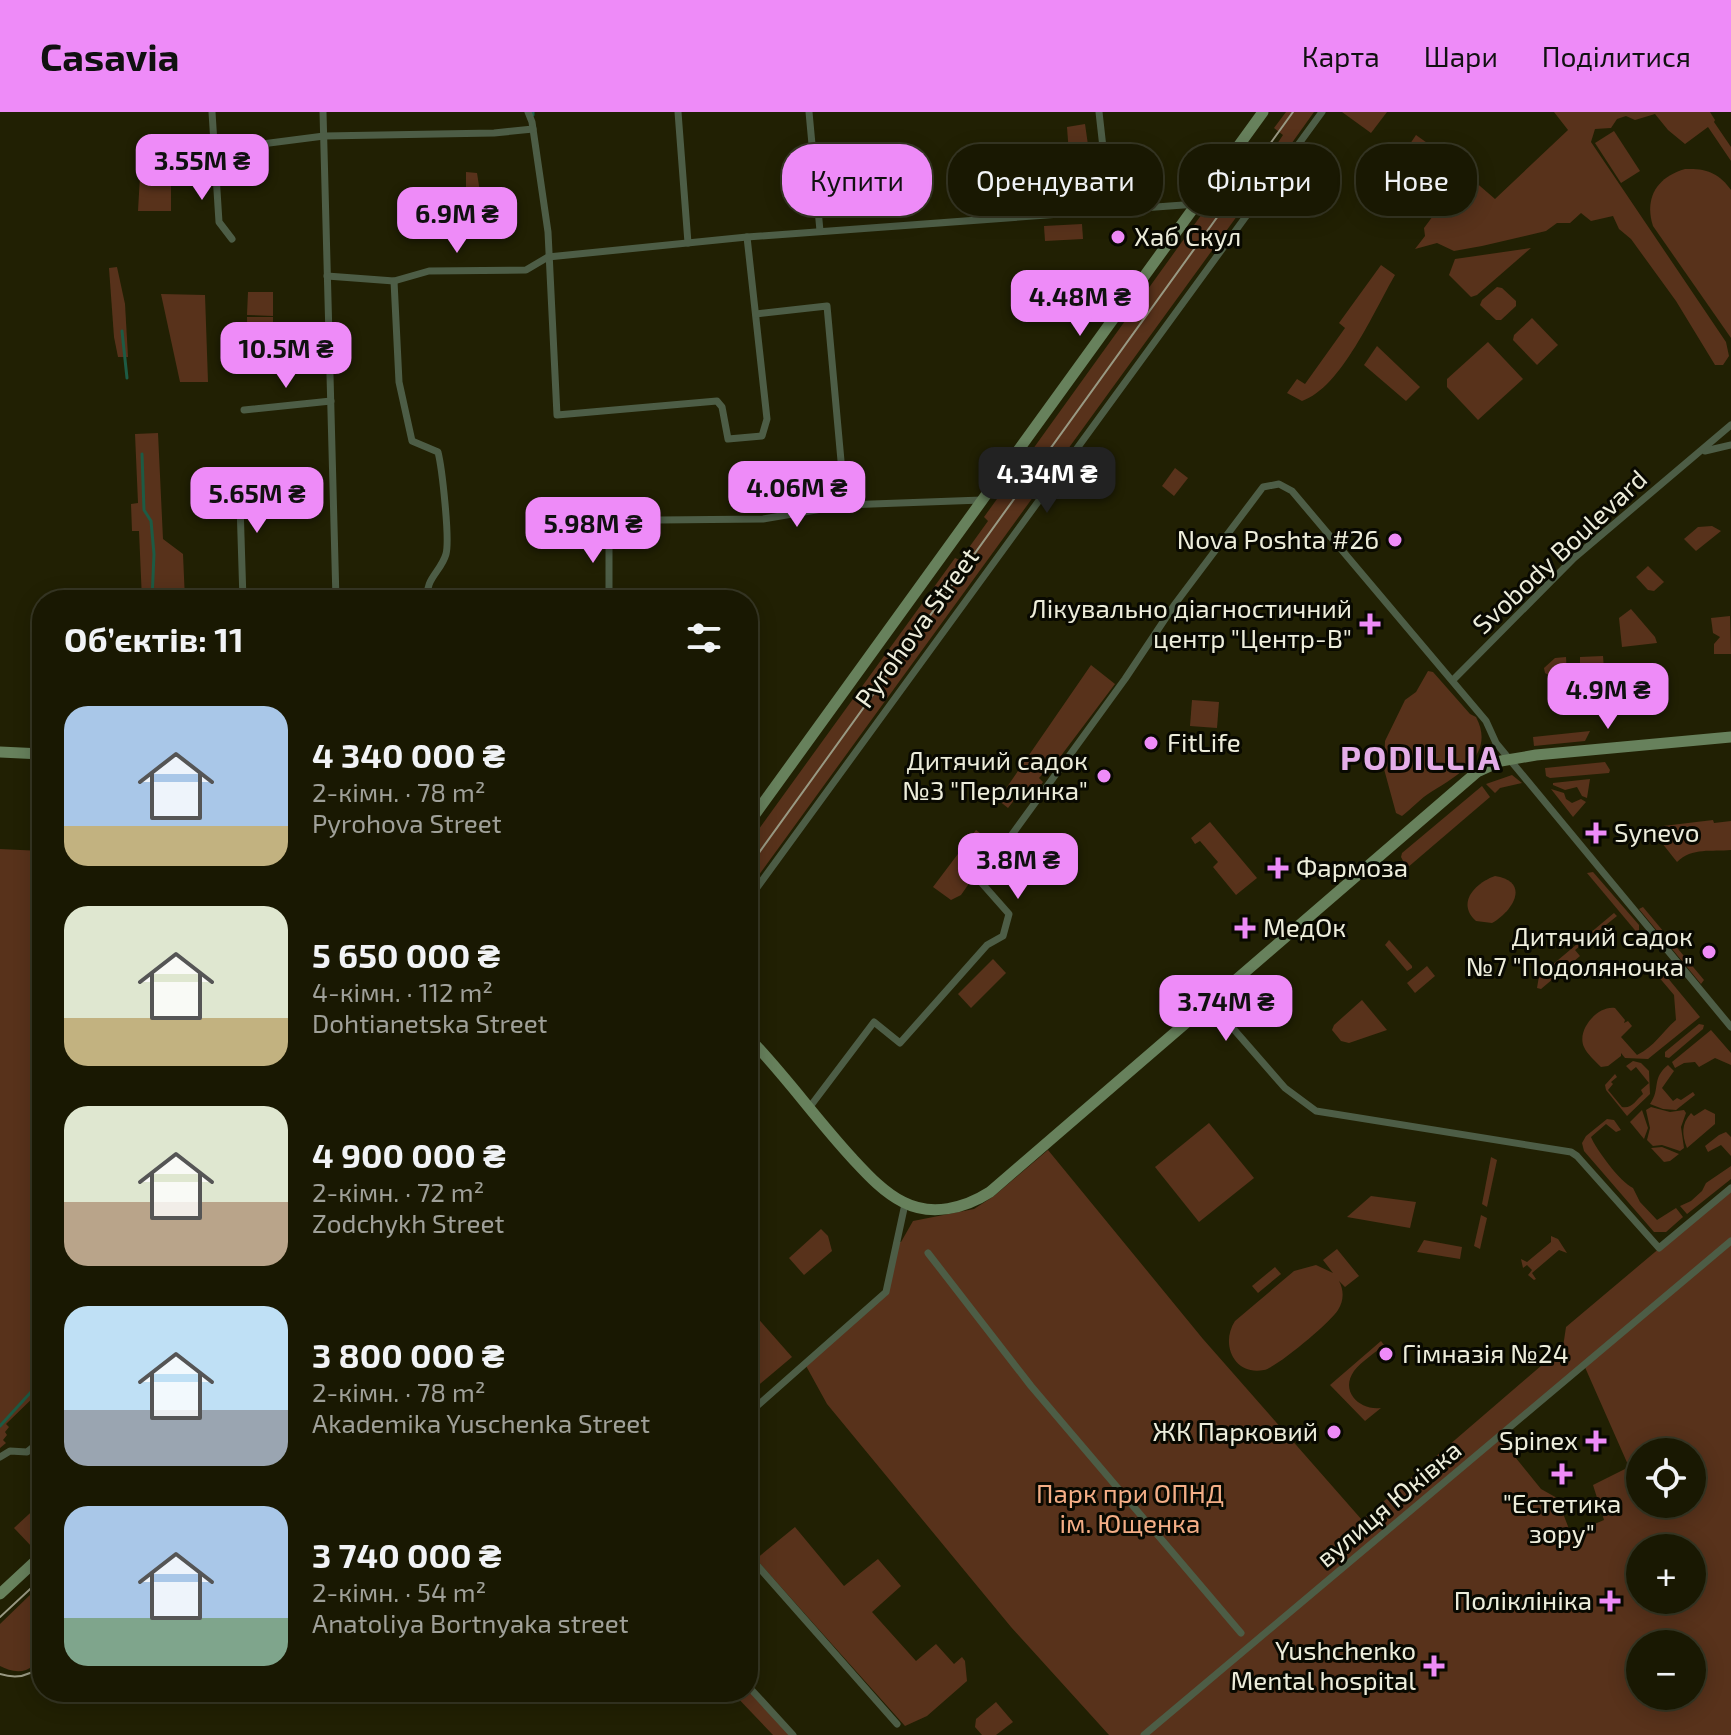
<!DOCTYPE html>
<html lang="uk">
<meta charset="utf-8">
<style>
body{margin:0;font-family:"Exo 2",sans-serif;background:#262511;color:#f1f3f6;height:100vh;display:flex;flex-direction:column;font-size:30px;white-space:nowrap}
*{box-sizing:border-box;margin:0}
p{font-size:26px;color:#9fa099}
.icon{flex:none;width:44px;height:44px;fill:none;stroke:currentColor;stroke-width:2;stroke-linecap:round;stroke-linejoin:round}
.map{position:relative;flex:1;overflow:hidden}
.sheet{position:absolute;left:32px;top:478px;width:726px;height:1112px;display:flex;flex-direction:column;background:#191802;border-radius:32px;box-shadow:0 4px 20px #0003,0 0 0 2px #373724}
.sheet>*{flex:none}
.guide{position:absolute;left:782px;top:32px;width:760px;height:72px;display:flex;gap:16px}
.buttons{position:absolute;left:1626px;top:1326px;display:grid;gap:16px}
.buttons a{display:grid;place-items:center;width:80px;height:80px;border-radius:50%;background:#191802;box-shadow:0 4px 20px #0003,0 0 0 2px #373724;font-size:40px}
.price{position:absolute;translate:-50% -68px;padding:0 18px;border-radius:16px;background:#ee8bf8;color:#111;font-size:26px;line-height:52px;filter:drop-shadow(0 2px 4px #0008)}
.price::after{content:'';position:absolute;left:50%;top:48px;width:24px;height:18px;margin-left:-12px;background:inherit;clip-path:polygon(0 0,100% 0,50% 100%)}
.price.active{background:#222;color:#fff}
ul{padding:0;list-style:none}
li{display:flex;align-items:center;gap:24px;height:200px;padding:0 32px}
li span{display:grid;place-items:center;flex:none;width:224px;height:160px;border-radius:24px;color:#555}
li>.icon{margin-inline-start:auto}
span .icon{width:96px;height:96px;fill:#fffc;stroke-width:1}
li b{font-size:34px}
h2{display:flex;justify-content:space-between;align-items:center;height:96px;padding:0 32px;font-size:34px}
.chip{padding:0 28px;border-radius:32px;background:#191802;box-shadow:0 4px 20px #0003,0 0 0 2px #373724;font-size:28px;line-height:72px}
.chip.active{background:#ee8bf8;color:#111}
header{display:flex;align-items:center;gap:48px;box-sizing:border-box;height:112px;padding:0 40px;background:#ee8bf8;color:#111}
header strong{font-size:38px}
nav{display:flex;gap:44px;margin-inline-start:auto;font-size:28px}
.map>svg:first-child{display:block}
</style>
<header>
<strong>Casavia</strong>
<nav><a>Карта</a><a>Шари</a><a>Поділитися</a></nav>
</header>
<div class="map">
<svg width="1731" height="1623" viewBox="0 0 1731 1623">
<rect width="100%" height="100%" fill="#212003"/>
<!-- green -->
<g fill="#58321b" fill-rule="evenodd">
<path d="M1286,0H1314L1284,42L1275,35L1283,23L1274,16Z"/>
<path d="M1342,0H1387L1371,21Z"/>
<path d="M1554,0H1710L1715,8L1714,10L1731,35V49L1708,15L1685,32L1668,18L1655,2L1635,8L1626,4L1617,7L1611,16L1595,17L1591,30L1726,230L1729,244L1723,253H1715L1676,189L1631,127L1619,117L1613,104L1591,109L1581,101L1570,111H1557L1546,119L1482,134L1454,139L1437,131L1415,137L1425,124L1424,116L1465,61L1495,87L1568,18Z"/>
<path d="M1085,12L1089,40L1069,42L1067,15Z"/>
<path d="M1614,19L1640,59L1621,71L1595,31Z"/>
<path d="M1416,23L1430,33L1412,60L1398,50Z"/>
<path d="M1248,38L1261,48L1250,63L1261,71L748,778V732L955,446L960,448L988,409L984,405Z"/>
<path d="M171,43V99H138L140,64H158V44Z"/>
<path d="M1685,57C1706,56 1719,61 1731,78V226L1653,114C1644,86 1657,65 1685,57Z"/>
<path d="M466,60L477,61L480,80L466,81Z"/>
<path d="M1082,112L1083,127L1045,129L1044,114Z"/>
<path d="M1531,136L1477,183L1471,185L1449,163L1455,147Z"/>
<path d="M1381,153L1395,163C1374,199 1341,276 1302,289L1287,281L1297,267L1305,272L1345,216L1339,211Z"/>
<path d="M117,155L125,192L128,245H118L114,225L109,156Z"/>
<path d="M1497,175L1502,176L1516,189V194L1501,208H1496L1480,193L1482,188Z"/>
<path d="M248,180H273V204L247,203Z"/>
<path d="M161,182L205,183L208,270H180Z"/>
<path d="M247,205H273V252H248Z"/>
<path d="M1532,206L1558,233L1537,253L1513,228L1514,223Z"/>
<path d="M1488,230L1523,267L1478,308L1447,275V267Z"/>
<path d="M1377,234L1420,275L1406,289L1364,253Z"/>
<path d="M158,321L163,427L183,442L185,488H142L139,419H132L131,392L138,391L135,322Z"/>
<path d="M1175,356L1188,366L1174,384L1162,374Z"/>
<path d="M1712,414L1721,419L1696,439L1684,427L1698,415Z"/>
<path d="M1648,454L1664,470L1654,479L1648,478L1636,465Z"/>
<path d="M1631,497L1655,525L1657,531L1622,535L1619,506Z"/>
<path d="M1730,504L1731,542H1714V532L1720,525L1713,521L1711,506Z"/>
<path d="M1603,544L1604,556L1580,558V545Z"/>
<path d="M1566,545L1567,563L1550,564L1545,561L1544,556L1555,546Z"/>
<path d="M1091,553L1115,572L1048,661L1045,659L1039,666L1043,670L1030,689L1019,682L1008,696L998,688Z"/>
<path d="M1428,559L1433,560L1470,602L1476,605C1496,643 1458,663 1431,680C1421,686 1411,697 1402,704L1396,701L1384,657L1385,629L1405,588L1416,580Z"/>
<path d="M1192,588L1219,590L1217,616L1190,614Z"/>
<path d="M1590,619L1585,629L1534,634L1533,625Z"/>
<path d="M1605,650L1610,658L1609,661L1550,666L1546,664L1545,656Z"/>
<path d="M1512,663L1522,671L1500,676L1495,681L1486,672Z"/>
<path d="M1590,667L1587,686L1582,684L1577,675L1565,678L1553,673V671Z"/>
<path d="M1482,674L1490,685L1407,756L1401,745L1402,741Z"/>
<path d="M1551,677L1564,681L1566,687L1572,691L1581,687L1586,690L1573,705Z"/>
<path d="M1713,708L1714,711L1731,709V738C1712,740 1692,735 1677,750L1658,726L1660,716L1663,714Z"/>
<path d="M1210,710L1257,766L1236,783L1213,755L1218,750L1200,729L1195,732L1191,726Z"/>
<path d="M976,718L993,731L986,741V747L961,783L951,788L933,775Z"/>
<path d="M0,737L42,739V783L34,790V807L42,808V1277L6,1312L9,1315L5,1320L7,1323L3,1328L6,1331L0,1336Z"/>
<path d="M1593,760L1639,813V823L1587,761Z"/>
<path d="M1495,764C1531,770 1513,799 1492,811L1476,809C1456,791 1475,771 1495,764Z"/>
<path d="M1643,795L1704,868L1701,872L1639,797Z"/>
<path d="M1614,801L1617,804L1575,838L1580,844L1541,877L1537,876L1539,864Z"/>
<path d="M1389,828L1412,854V856L1407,859L1385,833Z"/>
<path d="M993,847L1006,861L971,896L958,882Z"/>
<path d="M1657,853L1700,905L1648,947L1625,946L1621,941V944L1608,954L1601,955C1596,950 1587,942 1584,935C1576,918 1598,893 1615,896L1625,908L1624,911L1628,909L1632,914L1621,925L1637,943C1655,934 1661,921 1676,908L1674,883L1652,857Z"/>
<path d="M1427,854L1435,864L1415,881L1407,871Z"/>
<path d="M1250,874L1264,876L1266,880L1242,899L1233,888Z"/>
<path d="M1362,888L1387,918L1349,931L1341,929L1332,918L1334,913Z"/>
<path d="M1699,912L1704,913L1703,917L1669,946L1665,945V940Z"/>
<path d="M1711,918L1731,941V953L1715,946L1699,955L1695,950L1684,951L1675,956L1672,950Z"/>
<path d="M1633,949L1641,951L1649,959L1650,982L1627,1004L1606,978L1605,973L1615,962L1617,965L1611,970L1613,972L1608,978L1622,995C1632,997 1636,988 1643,982L1641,978L1649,971L1636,955L1631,959L1626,954Z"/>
<path d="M1668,953L1674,959L1662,976L1673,989L1677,986L1681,988L1693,980L1695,983L1676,998L1663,997L1650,992C1661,976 1651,967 1668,953Z"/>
<path d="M1651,995L1670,1000L1684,998L1686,1001L1681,1015L1684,1036L1680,1039L1662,1033L1653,1034L1647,1028L1650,1016L1646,998Z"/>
<path d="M1705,997L1715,1002V1012L1687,1036C1682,1023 1681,1012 1691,1001L1694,1004Z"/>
<path d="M1642,998L1648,1016L1644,1027L1630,1010Z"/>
<path d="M1607,1007L1614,1008L1621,1018L1616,1020L1606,1012L1591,1025C1596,1037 1620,1070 1633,1076L1640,1090L1657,1108L1676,1096L1683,1105L1666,1120H1654L1584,1039L1582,1031L1586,1024Z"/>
<path d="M1209,1011L1254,1066L1199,1110L1155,1055Z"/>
<path d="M1726,1020L1731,1025V1044L1721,1033L1708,1040L1705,1034L1719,1023Z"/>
<path d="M1662,1035L1679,1042L1670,1049L1664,1050L1651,1036Z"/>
<path d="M1048,1038L1203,1227L1362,1408L1563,1235L1566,1215L1731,1076V1623H1109L1011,1515L827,1292L805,1252L886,1180L896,1130H901L913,1109L974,1097L994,1084ZM1584,1253L1629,1355L1593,1373L1604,1408L1571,1422L1557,1386L1541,1377L1499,1325ZM1640,1340H1692V1392H1640ZM1640,1436H1692V1488H1640ZM1640,1532H1692V1584H1640Z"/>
<path d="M1491,1045L1497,1048L1487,1095L1482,1092Z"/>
<path d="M1731,1054V1067L1687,1102L1680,1094L1691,1089L1702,1079L1706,1071Z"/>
<path d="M1371,1084L1416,1090L1410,1116L1347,1105Z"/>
<path d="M1481,1103L1487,1106L1480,1137L1474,1134Z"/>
<path d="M821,1117L828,1124L832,1139L804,1163L789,1146Z"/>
<path d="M1551,1124L1558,1127L1567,1141L1559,1138L1532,1161L1536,1167L1534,1168L1528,1163L1532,1158L1527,1153L1523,1156L1521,1147L1527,1150L1551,1130Z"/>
<path d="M1424,1128L1462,1135L1460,1147L1417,1140Z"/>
<path d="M1337,1137L1359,1164L1345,1175L1339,1169C1344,1178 1344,1189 1338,1198C1331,1210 1276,1256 1264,1258C1234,1264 1220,1232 1235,1209L1294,1159L1316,1153L1333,1161L1323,1148Z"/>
<path d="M1275,1155L1281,1162L1258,1181L1252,1174Z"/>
<path d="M748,1195L792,1245L748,1282Z"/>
<path d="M1381,1229L1384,1233C1375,1241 1362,1249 1354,1259C1339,1280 1361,1299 1381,1296L1365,1309L1330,1273Z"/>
<path d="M42,1390V1427L33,1436L14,1416Z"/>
<path d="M795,1415L844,1474L878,1447L901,1474L872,1500L916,1549L936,1532L954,1552L962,1545L965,1549L967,1569L927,1604L905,1614L756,1447Z"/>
<path d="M32,1481L39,1485C35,1507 56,1546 26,1558C17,1561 8,1558 0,1554V1512Z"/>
<path d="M748,1574L793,1623H773L732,1580H748Z"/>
<path d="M996,1590L1013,1610L996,1623H982L975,1615L976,1607Z"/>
</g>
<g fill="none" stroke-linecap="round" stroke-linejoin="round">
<!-- stream -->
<g stroke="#1d5b44" stroke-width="3">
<path d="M533,0V3"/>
<path d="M122,219L127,266"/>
<path d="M142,342L144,398L151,409L154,442L152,488"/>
<path d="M0,1314L42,1268"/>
</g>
<!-- street -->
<g stroke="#4d5d46" stroke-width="7">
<path d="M212,0L219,110L232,127"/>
<path d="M323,0L336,488"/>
<path d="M528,0L532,10L548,120L557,303L717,289L722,295L728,327L762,324L767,307L747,125"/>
<path d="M678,0L688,131"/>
<path d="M809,0L820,119"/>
<path d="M1099,0L1110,98"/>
<path d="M214,38L324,24L494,21L533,17"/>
<path d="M327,164L394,169L429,159L526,158L548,145L747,125L1197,92"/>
<path d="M394,169L399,270L412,329L438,340C442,356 450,427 446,442C441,460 424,467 428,488"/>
<path d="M756,202L827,194L845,393"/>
<path d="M244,298L331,289"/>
<path d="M1705,339L1731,333"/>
<path d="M239,360L243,488"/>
<path d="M609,488V417L660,408L763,407L845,393L982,388"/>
<path d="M1453,568L1574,446L1731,313"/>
<path d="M748,788L1322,0"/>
<path d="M1210,890L1285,976L1316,999L1571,1040L1577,1044L1659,1136L1731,1076"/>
<path d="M809,996L874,910L900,931L987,833L1003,824L1009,802L979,768L1125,567L1175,492L1263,375L1279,372L1292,379L1486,609L1496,631L1731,915"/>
<path d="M928,1141L1031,1274L1241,1521"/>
<path d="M748,1302L886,1180L905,1092"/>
<path d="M0,1345L10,1339L27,1340L42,1328"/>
<path d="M748,1443L897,1612"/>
<path d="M748,1574L793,1623"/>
<path d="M1144,1623L1731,1129"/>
</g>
<!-- secondary -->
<g stroke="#67815c" stroke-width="11">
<path d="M0,640L42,642"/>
<path d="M748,712L1263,0"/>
<path d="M748,925C785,963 816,1007 852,1046C867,1062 883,1080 903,1090C932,1105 965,1096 990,1080L1477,660L1501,649L1536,643L1731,625"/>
<path d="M0,1482L42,1443"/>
</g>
<!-- tram -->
<g stroke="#999983" stroke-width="2">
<path d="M748,756L1293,0"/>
<path d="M42,1477L38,1492L42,1511"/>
<path d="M0,1505L42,1466"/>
<path d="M0,1562C16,1567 31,1564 42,1552"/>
</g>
</g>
<!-- markers -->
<g fill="#ee8bf8" stroke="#090901" stroke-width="3">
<circle cx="1118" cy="125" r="8"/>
<circle cx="1395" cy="428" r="8"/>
<path d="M1366 500h8v8h8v8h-8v8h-8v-8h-8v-8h8z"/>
<circle cx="1151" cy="631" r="8"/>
<circle cx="1104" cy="664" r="8"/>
<path d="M1592 709h8v8h8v8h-8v8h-8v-8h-8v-8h8z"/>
<path d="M1274 744h8v8h8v8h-8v8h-8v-8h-8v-8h8z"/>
<path d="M1241 804h8v8h8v8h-8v8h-8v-8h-8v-8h8z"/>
<circle cx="1709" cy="840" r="8"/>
<circle cx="1386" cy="1242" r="8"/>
<circle cx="1334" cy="1320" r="8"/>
<path d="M1592 1317h8v8h8v8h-8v8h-8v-8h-8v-8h8z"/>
<path d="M1558 1350h8v8h8v8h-8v8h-8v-8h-8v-8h8z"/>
<path d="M1606 1477h8v8h8v8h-8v8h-8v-8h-8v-8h8z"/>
<path d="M1430 1542h8v8h8v8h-8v8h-8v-8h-8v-8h8z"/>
</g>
<g text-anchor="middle" stroke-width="6" stroke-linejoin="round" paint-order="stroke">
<!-- poi labels -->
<g font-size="26" fill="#ededdb" stroke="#090901" text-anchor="end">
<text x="1134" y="134" text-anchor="start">Хаб Скул</text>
<text x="1379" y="437">Nova Poshta #26</text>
<text x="1352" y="506">Лікувально діагностичний<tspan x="1352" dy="30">центр "Центр-В"</tspan></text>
<text x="1167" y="640" text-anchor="start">FitLife</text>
<text x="1088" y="658">Дитячий садок<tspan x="1088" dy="30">№3 "Перлинка"</tspan></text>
<text x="1614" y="730" text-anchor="start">Synevo</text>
<text x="1296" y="765" text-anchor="start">Фармоза</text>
<text x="1263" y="825" text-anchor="start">МедОк</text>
<text x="1693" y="834">Дитячий садок<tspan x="1693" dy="30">№7 "Подоляночка"</tspan></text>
<text x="1402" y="1251" text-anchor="start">Гімназія №24</text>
<text x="1318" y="1329">ЖК Парковий</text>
<text x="1578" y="1338">Spinex</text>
<text x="1562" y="1401" text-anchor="middle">"Естетика<tspan x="1562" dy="30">зору"</tspan></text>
<text x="1592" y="1498">Поліклініка</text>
<text x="1416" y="1548">Yushchenko<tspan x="1416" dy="30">Mental hospital</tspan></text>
</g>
<!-- street labels -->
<g font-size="26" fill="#ededdb" stroke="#090901">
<text transform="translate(1560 440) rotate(-43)" y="9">Svobody Boulevard</text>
<text transform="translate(917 516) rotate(-54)" y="9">Pyrohova Street</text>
<text transform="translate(1389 1392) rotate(-40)" y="9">вулиця Юківка</text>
</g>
<!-- park labels -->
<g font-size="26" fill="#f4ae86" stroke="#090901">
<text x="1130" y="1391">Парк при ОПНД<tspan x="1130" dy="30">ім. Ющенка</tspan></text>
</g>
<!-- district labels -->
<g font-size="34" font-weight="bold" letter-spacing="2" fill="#e4ade8" stroke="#090901">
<text x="1421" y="658">PODILLIA</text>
</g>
</g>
</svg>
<div class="buttons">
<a><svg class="icon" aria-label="locate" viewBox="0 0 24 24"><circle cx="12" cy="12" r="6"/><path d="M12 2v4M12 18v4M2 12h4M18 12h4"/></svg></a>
<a>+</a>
<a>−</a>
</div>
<b class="price" style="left:202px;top:90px">3.55M ₴</b>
<b class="price" style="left:457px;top:143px">6.9M ₴</b>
<b class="price" style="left:1080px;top:226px">4.48M ₴</b>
<b class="price" style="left:286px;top:278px">10.5M ₴</b>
<b class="price active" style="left:1047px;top:403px">4.34M ₴</b>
<b class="price" style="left:797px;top:417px">4.06M ₴</b>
<b class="price" style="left:257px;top:423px">5.65M ₴</b>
<b class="price" style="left:593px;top:453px">5.98M ₴</b>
<b class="price" style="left:1608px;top:619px">4.9M ₴</b>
<b class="price" style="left:1018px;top:789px">3.8M ₴</b>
<b class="price" style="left:1226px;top:931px">3.74M ₴</b>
<div class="guide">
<a class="chip active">Купити</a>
<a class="chip">Орендувати</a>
<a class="chip">Фільтри</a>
<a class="chip">Нове</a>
</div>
<section class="sheet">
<h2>Об’єктів: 11<svg class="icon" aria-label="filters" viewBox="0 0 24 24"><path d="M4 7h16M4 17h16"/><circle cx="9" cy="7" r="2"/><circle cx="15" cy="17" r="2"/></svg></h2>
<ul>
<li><span style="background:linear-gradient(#a9c7e8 75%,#c2b280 0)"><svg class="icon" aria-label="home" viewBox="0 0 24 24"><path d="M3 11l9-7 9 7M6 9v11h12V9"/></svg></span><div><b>4 340 000 ₴</b><p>2-кімн. · 78 m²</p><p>Pyrohova Street</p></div></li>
<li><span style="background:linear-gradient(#dfe7d0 70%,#c2b280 0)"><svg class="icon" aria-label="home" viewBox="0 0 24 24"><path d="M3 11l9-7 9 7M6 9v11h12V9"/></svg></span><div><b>5 650 000 ₴</b><p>4-кімн. · 112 m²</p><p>Dohtianetska Street</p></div></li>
<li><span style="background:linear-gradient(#dfe7d0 60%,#b9a48a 0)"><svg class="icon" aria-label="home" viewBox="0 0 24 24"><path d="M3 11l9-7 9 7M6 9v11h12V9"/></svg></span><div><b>4 900 000 ₴</b><p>2-кімн. · 72 m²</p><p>Zodchykh Street</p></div></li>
<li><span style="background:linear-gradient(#bfe0f5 65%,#9aa5b1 0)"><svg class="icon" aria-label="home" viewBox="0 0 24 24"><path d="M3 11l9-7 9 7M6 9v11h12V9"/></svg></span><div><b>3 800 000 ₴</b><p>2-кімн. · 78 m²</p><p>Akademika Yuschenka Street</p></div></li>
<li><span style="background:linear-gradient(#a9c7e8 70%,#7fa58c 0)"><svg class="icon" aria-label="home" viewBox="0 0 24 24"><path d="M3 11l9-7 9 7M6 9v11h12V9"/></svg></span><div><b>3 740 000 ₴</b><p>2-кімн. · 54 m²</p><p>Anatoliya Bortnyaka street</p></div></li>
</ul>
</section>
</div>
